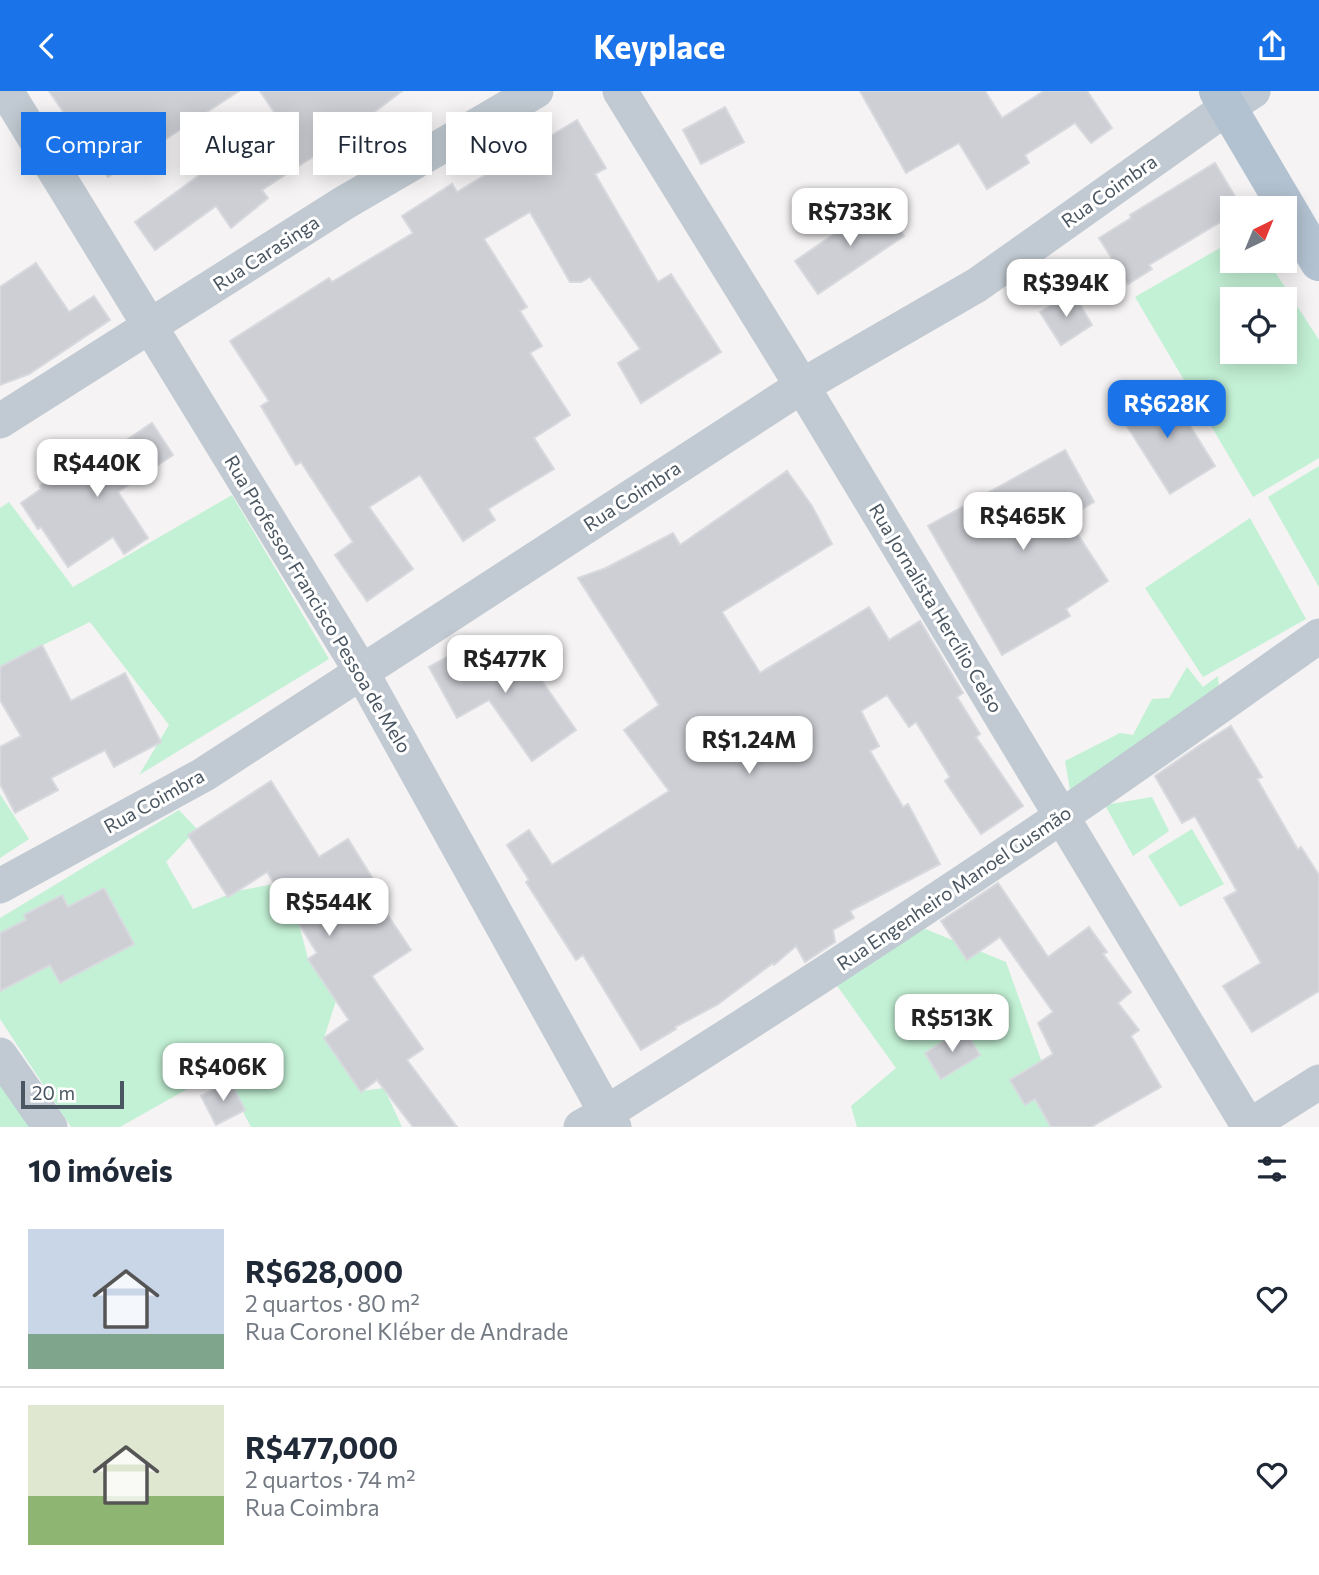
<!DOCTYPE html>
<html lang="pt">
<meta charset="utf-8">
<style>
body{margin:0;font-family:Commissioner,sans-serif;background:#f6f6f7;color:#1f2937;height:100vh;display:flex;flex-direction:column;font-size:26px;white-space:nowrap}
*{box-sizing:border-box;margin:0}
p{font-size:23px;color:#747a83}
.icon{flex:none;width:38px;height:38px;fill:none;stroke:currentColor;stroke-width:2;stroke-linecap:round;stroke-linejoin:round}
.map{position:relative;height:1036px;overflow:hidden}
.panel{display:flex;flex-direction:column;background:#fff;flex:1}
.panel>*{flex:none}
.hud{position:absolute;left:21px;top:21px;width:700px;height:63px;display:flex;gap:14px}
.needle{width:46px;rotate:43deg}
.fabs{position:absolute;left:1220px;top:105px;display:grid;gap:14px}
.fabs a{display:grid;place-items:center;width:77px;height:77px;border-radius:0px;background:#fff;box-shadow:0 4px 18px #0003;font-size:35px}
.scale{position:absolute;left:21px;bottom:18px;width:103px;box-sizing:border-box;padding-left:7px;border:4px solid #4a5661;border-top:0;font-size:19px;line-height:24px;white-space:nowrap;color:#4a5661;-webkit-text-stroke:5px #fff;paint-order:stroke}
.price{position:absolute;translate:-50% -60px;padding:0 16px;border-radius:14px;background:#fff;color:#222;font-size:23px;line-height:46px;filter:drop-shadow(0 2px 4px #0008)}
.price::after{content:'';position:absolute;left:50%;top:42px;width:21px;height:16px;margin-left:-10px;background:inherit;clip-path:polygon(0 0,100% 0,50% 100%)}
.price.active{background:#1a73e8;color:#fff}
ul{padding:0;list-style:none}
li{display:flex;align-items:center;gap:21px;height:175px;padding:0 28px}
li+li{border-top:2px solid #e0e1e3}
li span{display:grid;place-items:center;flex:none;width:196px;height:140px;border-radius:0px;color:#555}
li>.icon{margin-inline-start:auto}
span .icon{width:84px;height:84px;fill:#fffc;stroke-width:1}
li b{font-size:30px}
h2{display:flex;justify-content:space-between;align-items:center;height:84px;padding:0 28px;font-size:30px}
.tag{padding:0 24px;border-radius:0px;background:#fff;box-shadow:0 4px 18px #0003;font-size:24px;line-height:63px}
.tag.active{background:#1a73e8;color:#fff}
header{display:flex;justify-content:space-between;align-items:center;height:91px;padding:0 28px;background:#1a73e8;color:#fff;font-size:32px;font-weight:700}
.map>svg:first-child{display:block}
</style>
<header><svg class="icon" aria-label="back" viewBox="0 0 24 24"><path d="M15 5l-7 7 7 7"/></svg>Keyplace<svg class="icon" aria-label="share" viewBox="0 0 24 24"><path d="M12 15V3M7 8l5-5 5 5M5 13v7h14v-7"/></svg></header>
<div class="map">
<svg width="1319" height="1036" viewBox="0 0 1319 1036">
<rect width="100%" height="100%" fill="#f5f3f3"/>
<!-- green -->
<g fill="#c3f1d5" fill-rule="evenodd">
<path d="M1232,150V170H1268L1319,249V367L1253,406L1135,206ZM1232,208H1284V261H1232Z"/>
<path d="M1319,375V496L1268,406Z"/>
<path d="M232,404L329,568L139,684L169,634L90,531L0,575V417L9,411L73,496Z"/>
<path d="M1250,427L1306,528L1203,586L1145,497Z"/>
<path d="M1187,576L1203,596L1218,585L1221,621L1072,710L1065,670L1120,642L1133,644L1152,608L1169,607Z"/>
<path d="M0,703L29,748L0,767Z"/>
<path d="M1152,706L1169,740L1133,765L1105,714Z"/>
<path d="M179,719L197,738L166,771L193,818L237,800L275,793L299,833L308,868L336,910L324,947L361,1000L384,997L402,1036H251L221,979L120,1036H71L0,928V827Z"/>
<path d="M1192,738L1224,793L1180,816L1148,765Z"/>
<path d="M906,830L1006,871L1065,1036H857L851,1015L896,977L835,892Z"/>
<path d="M0,982L40,1036H0Z"/>
</g>
<!-- building -->
<g fill="#cdcfd5" stroke="#d7d9de" stroke-width="2">
<path d="M49,0H239L108,86Z"/>
<path d="M260,0H402L334,52L262,99L268,107L231,137L216,115L155,159L135,131L278,27Z"/>
<path d="M860,0H985L1002,27L1044,0H1087L1112,37L1091,52L1075,32L1025,64L1029,72L987,98L959,52L906,82Z"/>
<path d="M725,16L744,51L701,73L683,39Z"/>
<path d="M577,29L606,77L595,83L658,191L671,183L721,261L641,312L618,272L640,258L590,186L581,191H570L530,121L484,148L527,216L520,220L542,255L530,262L570,324L534,347L554,378L488,418L495,429L463,450L420,384L369,416L413,478L367,510L335,464L353,451L301,371L296,374L261,315L269,310L230,250L329,187L332,191L413,142L402,125L452,93L457,101Z"/>
<path d="M1215,72L1242,117H1232V124L1149,174L1152,178L1128,193L1099,147L1131,127L1130,124Z"/>
<path d="M881,111L904,145L818,203L795,170Z"/>
<path d="M36,172L69,221L94,205L110,229L29,283L0,294V196Z"/>
<path d="M1073,202L1092,234L1061,254L1040,221Z"/>
<path d="M1165,295L1215,375L1170,403L1120,324Z"/>
<path d="M152,332L173,364L118,401L148,447L124,463L113,446L68,476L41,436L38,438L21,412L41,398L40,395L65,379L70,387Z"/>
<path d="M1065,359L1094,411L1067,427L1108,490L1066,518L1070,525L1002,564L928,435Z"/>
<path d="M787,380L812,415L832,453L722,521L760,582L869,516L889,549L920,530L963,602L957,606L980,643L976,646L1023,715L981,743L945,690L950,686L916,631L909,636L887,604L861,620L879,655L870,660L903,716L908,713L940,773L850,820L854,827L833,839L835,851L805,871L796,855L774,874L773,872L717,914L675,936L676,938L641,959L583,864L576,869L526,791L529,789L507,754L529,739L552,774L669,700L624,639L659,614L578,487L606,477L673,442L680,454Z"/>
<path d="M485,545L506,582L535,562L550,585L542,590L576,639L532,670L489,609L457,627L429,576Z"/>
<path d="M42,554L71,610L125,582L161,651L114,676L105,659L51,687L58,699L15,722L0,693V656L21,645L0,609V576Z"/>
<path d="M1231,635L1262,686L1257,688L1298,759L1301,756L1319,784V900L1252,941L1223,895L1261,872L1224,807L1237,800L1195,725L1182,732L1155,685L1200,654Z"/>
<path d="M271,690L319,766L348,748L383,804L377,808L411,859L372,885L423,958L407,969L457,1036H413L377,989L361,1001L324,947L349,929L308,868L317,862L267,781L228,806L188,744Z"/>
<path d="M998,792L1048,866L1089,836L1107,861L1103,863L1131,901L1118,912L1139,939L1131,945L1161,996L1091,1036H1051L1035,1008L1025,1014L1010,989L1053,963L1038,932L1053,921L1000,846L967,869L941,830Z"/>
<path d="M104,797L134,853L60,892L50,874L0,900V842L26,829L24,824L62,804L68,816Z"/>
<path d="M964,938L980,964L941,988L925,962Z"/>
<path d="M230,990L245,1019L216,1034L201,1005Z"/>
</g>
<g fill="none" stroke-linecap="round" stroke-linejoin="round">
<!-- minor -->
<g stroke="#c1cad2" stroke-width="35">
<path d="M6,0L361,580L614,1036"/>
<path d="M620,0L802,295L1249,1036"/>
<path d="M0,330L344,112L536,0"/>
<path d="M0,795L203,684L802,295L977,194L1228,16L1253,0"/>
<path d="M0,964L50,1036"/>
<path d="M581,1036L606,1022C759,926 910,828 1059,727C1146,668 1232,606 1319,545"/>
<path d="M1248,1036L1319,991"/>
</g>
<!-- major -->
<path stroke="#b3c2d1" stroke-width="38" d="M1218,0L1319,171"/>
</g>
<g text-anchor="middle" stroke-width="6" stroke-linejoin="round" paint-order="stroke">
<!-- street labels -->
<g font-size="19" fill="#4a5661" stroke="#fff">
<text transform="translate(1109 100) rotate(-35)" y="7">Rua Coimbra</text>
<text transform="translate(266 162) rotate(-33)" y="7">Rua Carasinga</text>
<text transform="translate(632 405) rotate(-33)" y="7">Rua Coimbra</text>
<text transform="translate(318 513) rotate(59)" y="7">Rua Professor Francisco Pessoa de Melo</text>
<text transform="translate(936 517) rotate(59)" y="7">Rua Jornalista Hercílio Celso</text>
<text transform="translate(154 710) rotate(-29)" y="7">Rua Coimbra</text>
<text transform="translate(954 797) rotate(-34)" y="7">Rua Engenheiro Manoel Gusmão</text>
</g>
</g>
</svg>
<div class="fabs">
<a><svg class="needle" viewBox="-14 -14 28 28"><path d="M0-13l5 13h-10z" fill="#e53935"/><path d="M0 13l5-13h-10z" fill="#747a83"/></svg></a>
<a><svg class="icon" aria-label="locate" viewBox="0 0 24 24"><circle cx="12" cy="12" r="6"/><path d="M12 2v4M12 18v4M2 12h4M18 12h4"/></svg></a>
</div>
<div class="scale">20 m</div>
<b class="price" style="left:850px;top:157px">R$733K</b>
<b class="price" style="left:1066px;top:228px">R$394K</b>
<b class="price active" style="left:1167px;top:349px">R$628K</b>
<b class="price" style="left:97px;top:408px">R$440K</b>
<b class="price" style="left:1023px;top:461px">R$465K</b>
<b class="price" style="left:505px;top:604px">R$477K</b>
<b class="price" style="left:749px;top:685px">R$1.24M</b>
<b class="price" style="left:329px;top:847px">R$544K</b>
<b class="price" style="left:952px;top:963px">R$513K</b>
<b class="price" style="left:223px;top:1012px">R$406K</b>
<div class="hud">
<a class="tag active">Comprar</a>
<a class="tag">Alugar</a>
<a class="tag">Filtros</a>
<a class="tag">Novo</a>
</div>
</div>
<section class="panel">
<h2>10 imóveis<svg class="icon" aria-label="filters" viewBox="0 0 24 24"><path d="M4 7h16M4 17h16"/><circle cx="9" cy="7" r="2"/><circle cx="15" cy="17" r="2"/></svg></h2>
<ul>
<li><span style="background:linear-gradient(#c9d6e8 75%,#7fa58c 0)"><svg class="icon" aria-label="home" viewBox="0 0 24 24"><path d="M3 11l9-7 9 7M6 9v11h12V9"/></svg></span><div><b>R$628,000</b><p>2 quartos · 80 m²</p><p>Rua Coronel Kléber de Andrade</p></div><svg class="icon" aria-label="heart" viewBox="0 0 24 24"><path d="M12 20l-8-8c-3-5 5-10 8-4 3-6 11-1 8 4z"/></svg></li>
<li><span style="background:linear-gradient(#dfe7d0 65%,#8fb573 0)"><svg class="icon" aria-label="home" viewBox="0 0 24 24"><path d="M3 11l9-7 9 7M6 9v11h12V9"/></svg></span><div><b>R$477,000</b><p>2 quartos · 74 m²</p><p>Rua Coimbra</p></div><svg class="icon" aria-label="heart" viewBox="0 0 24 24"><path d="M12 20l-8-8c-3-5 5-10 8-4 3-6 11-1 8 4z"/></svg></li>
</ul>
</section>
